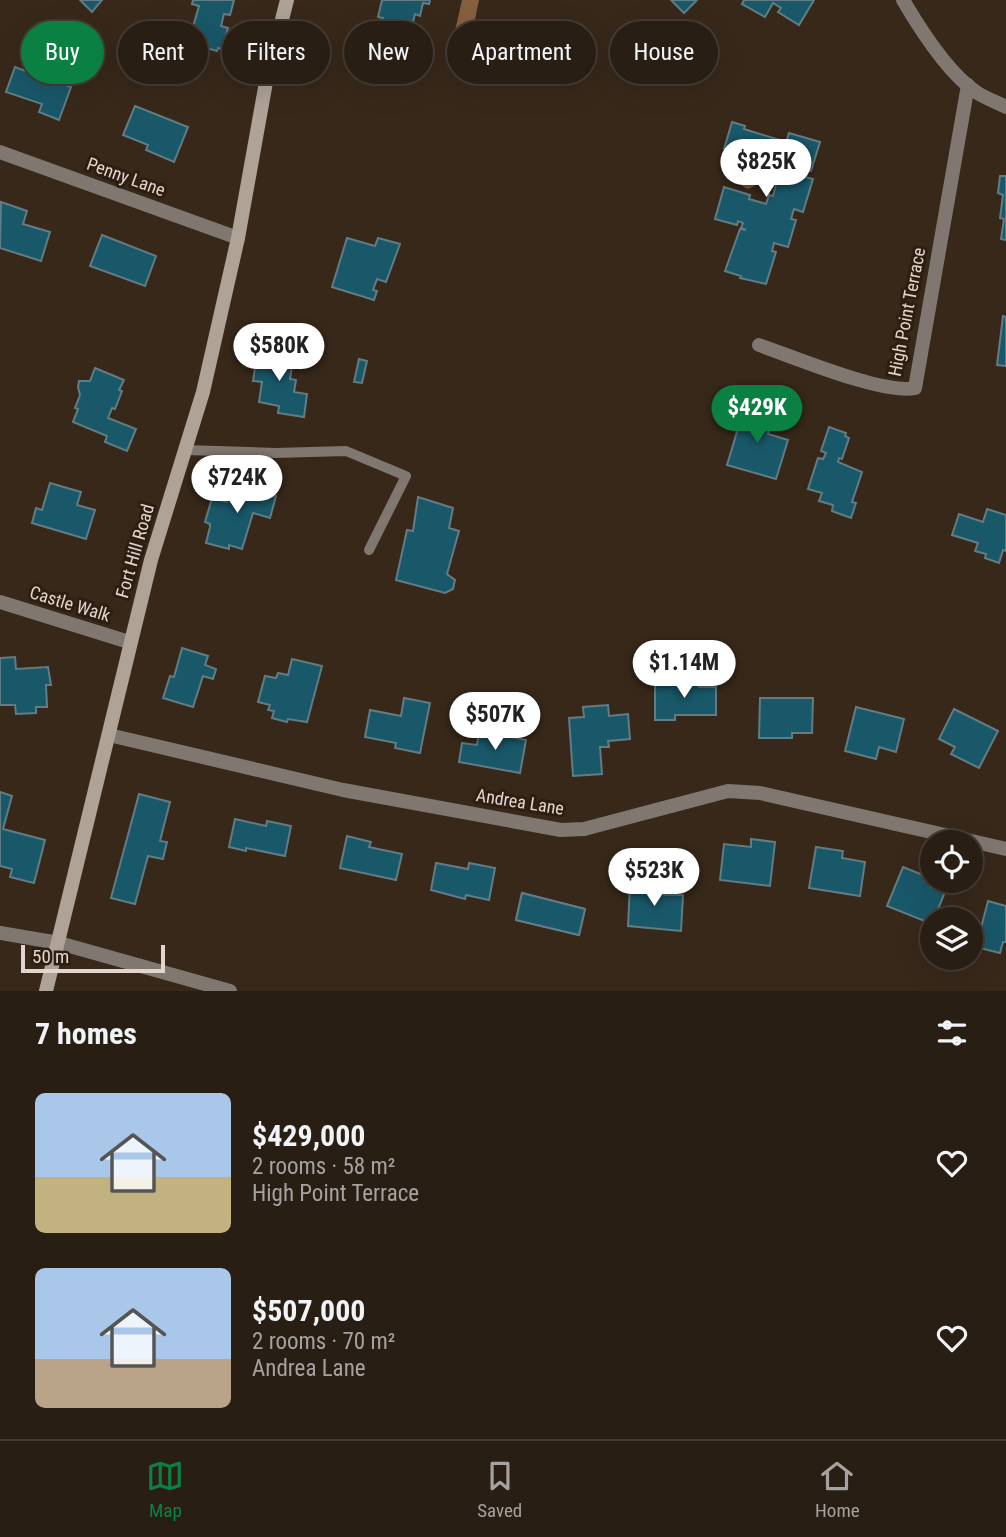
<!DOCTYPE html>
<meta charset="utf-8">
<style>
body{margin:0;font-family:"Roboto Condensed",sans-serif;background:#31271d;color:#f1f3f6;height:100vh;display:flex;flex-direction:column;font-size:26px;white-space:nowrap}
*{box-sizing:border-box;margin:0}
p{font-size:23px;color:#a5a2a0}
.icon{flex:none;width:38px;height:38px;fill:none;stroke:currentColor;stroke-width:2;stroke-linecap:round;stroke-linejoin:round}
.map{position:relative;height:991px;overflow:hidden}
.drawer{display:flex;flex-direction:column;background:#291e14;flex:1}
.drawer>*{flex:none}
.banner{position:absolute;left:21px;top:21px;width:964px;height:63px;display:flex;gap:14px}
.buttons{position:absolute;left:920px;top:830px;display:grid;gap:14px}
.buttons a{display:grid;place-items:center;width:63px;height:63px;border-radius:50%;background:#291e14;box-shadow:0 7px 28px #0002,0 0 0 2px #453c34;font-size:35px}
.scale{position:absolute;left:21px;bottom:18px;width:144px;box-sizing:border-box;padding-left:7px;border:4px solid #e1d6ce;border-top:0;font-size:19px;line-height:24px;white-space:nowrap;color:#e1d6ce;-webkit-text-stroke:5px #2d1e11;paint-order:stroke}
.price{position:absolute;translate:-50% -60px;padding:0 16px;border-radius:24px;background:#fff;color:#222;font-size:23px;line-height:46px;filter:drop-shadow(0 2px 4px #0008)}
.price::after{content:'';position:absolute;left:50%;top:42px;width:21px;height:16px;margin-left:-10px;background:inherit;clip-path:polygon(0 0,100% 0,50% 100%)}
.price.current{background:#0b8043;color:#fff}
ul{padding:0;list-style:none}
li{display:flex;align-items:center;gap:21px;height:175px;padding:0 35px}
li span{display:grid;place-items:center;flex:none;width:196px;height:140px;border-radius:10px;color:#555}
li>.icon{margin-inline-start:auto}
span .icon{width:84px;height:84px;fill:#fffc;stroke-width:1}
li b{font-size:30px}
h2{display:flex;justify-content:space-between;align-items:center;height:84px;padding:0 35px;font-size:30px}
.tag{padding:0 24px;border-radius:32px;background:#291e14;box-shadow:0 7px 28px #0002,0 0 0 2px #453c34;font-size:24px;line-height:63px}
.tag.current{background:#0b8043;color:#fff}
.tabs{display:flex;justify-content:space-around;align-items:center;height:98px;border-top:2px solid #453c34;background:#291e14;font-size:19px;color:#a5a2a0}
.tabs a{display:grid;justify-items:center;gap:4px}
.tabs .current{color:#0b8043}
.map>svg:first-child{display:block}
</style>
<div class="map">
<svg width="1006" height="991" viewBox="0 0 1006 991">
<rect width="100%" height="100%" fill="#37281a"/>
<!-- water -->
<g fill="#85603f">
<path d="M462,0H479L472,34L455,31Z"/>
<path d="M730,164C740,165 742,169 749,172C755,174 757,172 763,177V182C745,189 751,193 735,180H729L725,174L726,168Z"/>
</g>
<!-- building -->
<g fill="#195869" stroke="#627c84" stroke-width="2">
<path d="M80,0H102L92,12Z"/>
<path d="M193,0H234L230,15L224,14L221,26L228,28L222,49L218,48L217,51L196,45L191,61L168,53L174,33L190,37L199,6L192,4Z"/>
<path d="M382,0H430L429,4L423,3L420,16L415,14L413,22L401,20L399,30L381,27L383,18L378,17Z"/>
<path d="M671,0H697L684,13Z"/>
<path d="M744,0H814L799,25L778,12L781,8L773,3L765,17L742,4Z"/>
<path d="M31,64L54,72L51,80L71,87L59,120L39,112L42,104L6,92L15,67L28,72Z"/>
<path d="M135,106L188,127L174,162L146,150L148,145L123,135Z"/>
<path d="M732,122L745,126L744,129L786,142L789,133L820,142L811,171L807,170L805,177L813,179L803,212L794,209L791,219L796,220L788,247L774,243L772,251L776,252L766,284L740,278L741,276L725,271L740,229L746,230L741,228L743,223L738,221L737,225L715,219L724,187L750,195L749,199L766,204L769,195L773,196L780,170L735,157L736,153L724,149Z"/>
<path d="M1000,176H1006V240L1001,239L1004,219L1000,218L1003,195L998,193Z"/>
<path d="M1,202L27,211L23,224L50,232L41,261L0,248Z"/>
<path d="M102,235L156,256L145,286L90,266Z"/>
<path d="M347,238L375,246L378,238L400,244L386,282L377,279L373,290L377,291L374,300L332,287Z"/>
<path d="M1003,316L1006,317V366L997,365Z"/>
<path d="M265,348L287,352L286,358L293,359L290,379L296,380L294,392L307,394L304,417L278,413L279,406L259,402L262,382L253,381L257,353L264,355Z"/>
<path d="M359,359L367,361L362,383L354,382Z"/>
<path d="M95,368L124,380L119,390L122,391L115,409L112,408L108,418L136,429L127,451L105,442L107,436L73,422L78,409L75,408L80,395L78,387L79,381H90Z"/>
<path d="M745,405L774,413L768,434L788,440L776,479L727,465Z"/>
<path d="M829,427L846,433L845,436L849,438L842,459L839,458L838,462L862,472L852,502L856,503L851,518L832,511L833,505L819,501L822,493L808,489L818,458L823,459L826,453L821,451Z"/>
<path d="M50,483L81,492L77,505L95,510L86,539L32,523L36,508L42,510Z"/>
<path d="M232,483L264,493L265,490L272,492L271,495L276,496L270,518L253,513L242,549L229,545V549L206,543L210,527V524L205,522L212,498L227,502Z"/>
<path d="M418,497L453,508L449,528L459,531L447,574L455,580L453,589L445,593L396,580L407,530L413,531Z"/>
<path d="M987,509L1006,515V551L1003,550L999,563L985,558L986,554L975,551L978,543L952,535L959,514L983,522Z"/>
<path d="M182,648L208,656L205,665L216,669L213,679L203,676L193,707L163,698L170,676L174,677Z"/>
<path d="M15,657L16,669L48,667L51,685H46L47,707H36V713L16,714L15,705H0V658Z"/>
<path d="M292,659L322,666L307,722L288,719L287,722L272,718L274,711L268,710L270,705L258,702L265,676L276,678L278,673L288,675Z"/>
<path d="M655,683H699V687H716V715H675V720H655Z"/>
<path d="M404,698L430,703L420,753L395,748L396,743L365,737L370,710L401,716Z"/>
<path d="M760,698H813L812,733H792V738H759Z"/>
<path d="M608,705L609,716L628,714L630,739L608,741L609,747H600L602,774L573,776L569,718L584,717L583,707Z"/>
<path d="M856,707L904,719L896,752L879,747L876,759L845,751Z"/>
<path d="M954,709L998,731L979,768L951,754L955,747L939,739Z"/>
<path d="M479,731L526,740L520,773L459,762L462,743L477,745Z"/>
<path d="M0,792L12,796L3,829L45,840L34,883L10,877L12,869L0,866Z"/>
<path d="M139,794L170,802L160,841L167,842L163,859L148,856L135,904L111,898Z"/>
<path d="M235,819L266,826L267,821L291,826L285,856L246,848V851L229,847Z"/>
<path d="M347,836L371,842L369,847L402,854L396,880L340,868Z"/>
<path d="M751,839L775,842L770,886L720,880L724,844L751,847Z"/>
<path d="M816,847L843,851L842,858L865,862L860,896L809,888Z"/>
<path d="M436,863L468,869L469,863L495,868L489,900L466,895L465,899L431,890Z"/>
<path d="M903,867L933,879L931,887L945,892L932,924L887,906Z"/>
<path d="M630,883L664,885V895H683L681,931L628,926Z"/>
<path d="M522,893L585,909L579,935L516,920Z"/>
<path d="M522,893L585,909L579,935L516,920Z"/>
<path d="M988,901L1006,906V942H1003L1000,953L976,947Z"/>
</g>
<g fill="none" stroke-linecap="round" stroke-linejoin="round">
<!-- lane -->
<path stroke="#7f7770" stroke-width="10" d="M185,450L275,453L346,451L406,476L369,550"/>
<!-- street -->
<g stroke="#7f7770" stroke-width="14">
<path d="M903,0C920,29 948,73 976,92C985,98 996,102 1006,107"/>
<path d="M0,152L238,238"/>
<path d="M759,345C794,357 884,395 915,388L968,85"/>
<path d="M0,602L129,642"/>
<path d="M109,735L343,790L561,830L584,829L728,791L760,793L1006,849"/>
<path d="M0,933L59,943L230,991"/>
</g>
<!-- secondary -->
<path stroke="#afa297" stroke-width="14" d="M46,991L151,560L203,392L238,238L266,82L287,0"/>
</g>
<g text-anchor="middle" stroke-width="6" stroke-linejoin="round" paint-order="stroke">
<!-- street labels -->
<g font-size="18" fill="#e1d6ce" stroke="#2d1e11">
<text transform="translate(126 177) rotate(20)" y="6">Penny Lane</text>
<text transform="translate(907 312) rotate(-79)" y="6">High Point Terrace</text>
<text transform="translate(135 551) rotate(-74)" y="6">Fort Hill Road</text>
<text transform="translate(70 604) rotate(17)" y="6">Castle Walk</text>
<text transform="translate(520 802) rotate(9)" y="6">Andrea Lane</text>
</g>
</g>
</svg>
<div class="buttons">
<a><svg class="icon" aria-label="locate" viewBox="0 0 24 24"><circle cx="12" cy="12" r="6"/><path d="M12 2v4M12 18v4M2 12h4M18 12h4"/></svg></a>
<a><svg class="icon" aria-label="layers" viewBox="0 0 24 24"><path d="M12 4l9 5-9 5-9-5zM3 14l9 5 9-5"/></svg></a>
</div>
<div class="scale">50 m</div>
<b class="price" style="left:766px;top:199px">$825K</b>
<b class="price" style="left:279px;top:383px">$580K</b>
<b class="price current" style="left:757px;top:445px">$429K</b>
<b class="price" style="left:237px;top:515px">$724K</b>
<b class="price" style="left:684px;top:700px">$1.14M</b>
<b class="price" style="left:495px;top:752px">$507K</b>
<b class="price" style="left:654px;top:908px">$523K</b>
<div class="banner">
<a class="tag current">Buy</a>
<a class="tag">Rent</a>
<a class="tag">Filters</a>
<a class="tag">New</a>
<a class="tag">Apartment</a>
<a class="tag">House</a>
</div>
</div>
<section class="drawer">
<h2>7 homes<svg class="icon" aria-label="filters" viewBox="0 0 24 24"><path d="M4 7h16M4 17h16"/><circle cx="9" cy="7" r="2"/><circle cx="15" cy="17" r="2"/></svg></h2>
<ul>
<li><span style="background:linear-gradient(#a9c7e8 60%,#c2b280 0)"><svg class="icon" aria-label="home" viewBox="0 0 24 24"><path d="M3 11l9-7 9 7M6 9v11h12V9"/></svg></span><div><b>$429,000</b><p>2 rooms · 58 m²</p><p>High Point Terrace</p></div><svg class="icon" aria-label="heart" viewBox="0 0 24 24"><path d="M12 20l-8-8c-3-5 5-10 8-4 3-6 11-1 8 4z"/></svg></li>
<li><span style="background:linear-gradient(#a9c7e8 65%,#b9a48a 0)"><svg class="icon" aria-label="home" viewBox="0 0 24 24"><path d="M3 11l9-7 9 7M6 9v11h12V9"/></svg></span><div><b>$507,000</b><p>2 rooms · 70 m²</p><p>Andrea Lane</p></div><svg class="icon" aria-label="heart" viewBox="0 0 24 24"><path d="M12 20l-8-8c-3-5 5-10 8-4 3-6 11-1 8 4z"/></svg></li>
</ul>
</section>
<nav class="tabs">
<a class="current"><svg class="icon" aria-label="map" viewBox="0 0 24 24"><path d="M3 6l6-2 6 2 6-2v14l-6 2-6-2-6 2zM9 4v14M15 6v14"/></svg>Map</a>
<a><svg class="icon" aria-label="saved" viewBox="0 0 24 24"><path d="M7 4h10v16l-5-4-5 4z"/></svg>Saved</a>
<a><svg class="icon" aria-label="home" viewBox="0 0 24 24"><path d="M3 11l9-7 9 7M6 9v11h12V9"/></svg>Home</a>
</nav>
